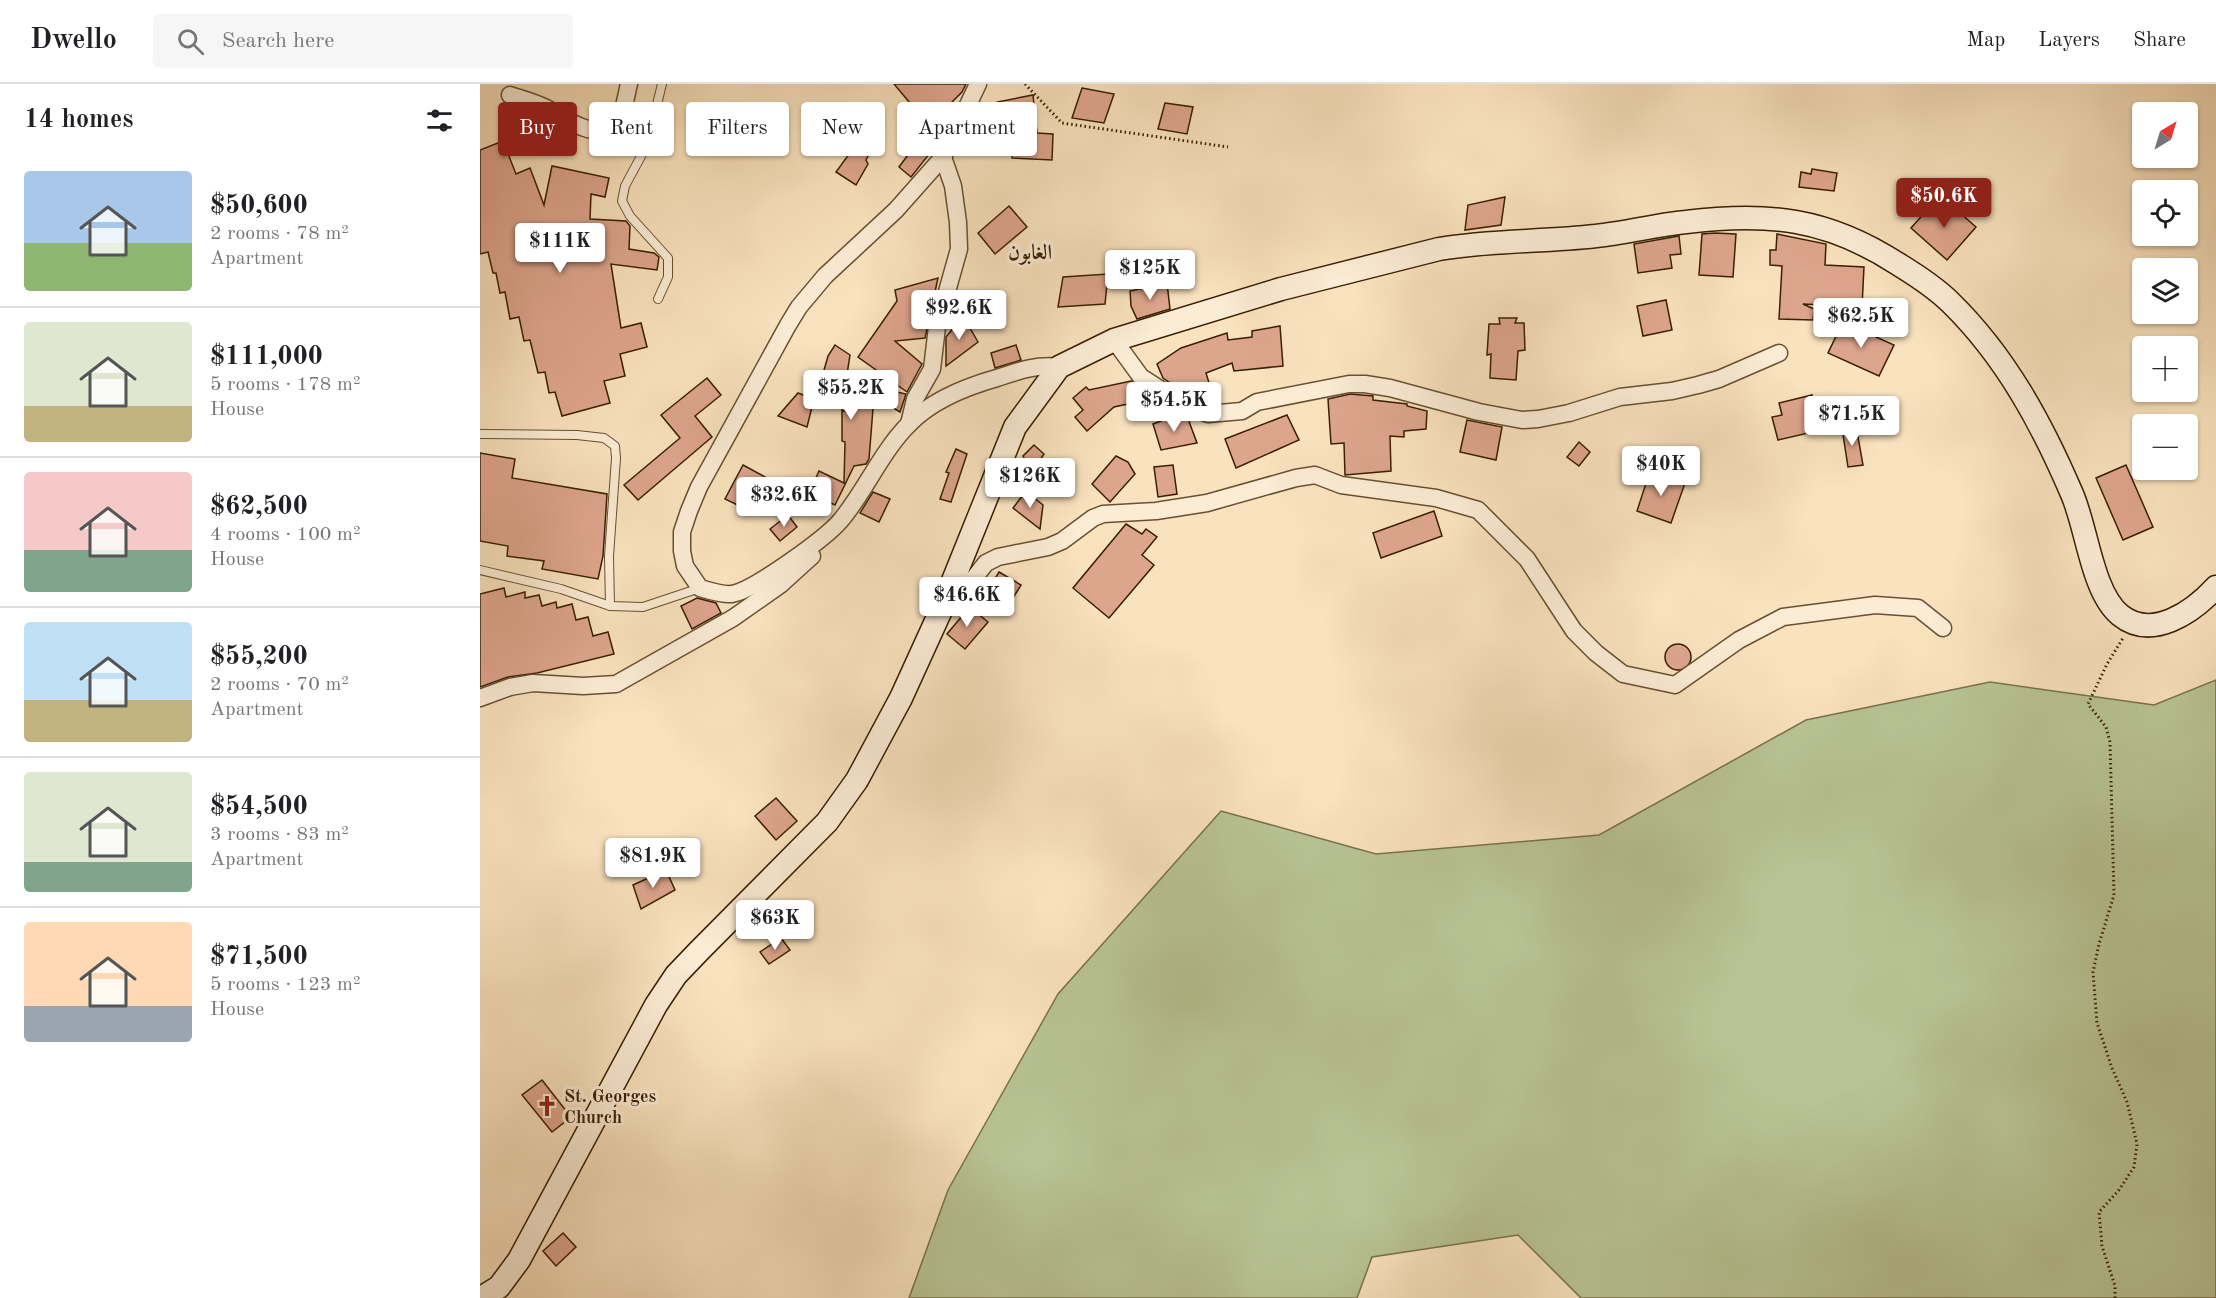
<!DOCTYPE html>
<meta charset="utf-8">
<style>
body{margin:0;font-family:"Old Standard TT",Amiri,serif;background:#f6f6f6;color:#202124;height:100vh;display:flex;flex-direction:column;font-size:22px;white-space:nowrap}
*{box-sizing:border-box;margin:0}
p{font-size:20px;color:#757577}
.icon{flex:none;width:33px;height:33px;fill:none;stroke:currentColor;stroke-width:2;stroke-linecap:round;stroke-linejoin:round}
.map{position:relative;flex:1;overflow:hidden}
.drawer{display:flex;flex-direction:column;background:#fff;width:480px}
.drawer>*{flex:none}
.hud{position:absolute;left:18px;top:18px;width:570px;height:54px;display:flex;gap:12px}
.needle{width:39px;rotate:38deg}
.controls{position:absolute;left:1652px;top:18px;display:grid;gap:12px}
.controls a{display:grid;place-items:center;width:66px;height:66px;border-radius:6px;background:#fff;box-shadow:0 2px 4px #0004;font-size:30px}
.price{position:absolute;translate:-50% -51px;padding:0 14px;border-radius:6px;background:#fff;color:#222;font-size:20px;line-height:39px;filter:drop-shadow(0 2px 3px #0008)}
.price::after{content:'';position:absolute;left:50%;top:36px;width:18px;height:14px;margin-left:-9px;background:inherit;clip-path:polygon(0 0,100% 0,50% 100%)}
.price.active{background:#8f2418;color:#fff}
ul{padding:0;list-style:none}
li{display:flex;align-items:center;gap:18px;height:150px;padding:0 24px}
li+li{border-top:2px solid #e0e0e0}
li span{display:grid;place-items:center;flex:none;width:168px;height:120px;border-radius:6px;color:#555}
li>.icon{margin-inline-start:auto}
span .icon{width:72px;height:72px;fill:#fffc;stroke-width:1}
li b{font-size:26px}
h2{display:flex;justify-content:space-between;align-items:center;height:72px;padding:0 24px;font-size:26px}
.tag{padding:0 21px;border-radius:6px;background:#fff;box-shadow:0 2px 4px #0004;font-size:21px;line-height:54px}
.tag.active{background:#8f2418;color:#fff}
header{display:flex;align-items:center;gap:36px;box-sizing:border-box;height:84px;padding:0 30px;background:#fff;border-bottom:2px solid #e0e0e0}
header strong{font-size:28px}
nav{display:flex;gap:33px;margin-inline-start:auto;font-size:21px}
.search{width:420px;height:54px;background:#f6f6f6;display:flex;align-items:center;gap:15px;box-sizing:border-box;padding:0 21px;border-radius:6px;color:#757577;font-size:22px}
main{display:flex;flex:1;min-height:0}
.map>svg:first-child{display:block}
</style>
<header>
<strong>Dwello</strong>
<div class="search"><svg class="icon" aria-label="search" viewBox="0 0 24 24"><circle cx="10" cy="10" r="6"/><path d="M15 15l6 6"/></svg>Search here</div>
<nav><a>Map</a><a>Layers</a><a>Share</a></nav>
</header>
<main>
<section class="drawer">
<h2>14 homes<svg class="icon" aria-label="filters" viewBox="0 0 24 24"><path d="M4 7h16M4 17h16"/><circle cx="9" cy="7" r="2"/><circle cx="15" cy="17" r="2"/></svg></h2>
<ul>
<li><span style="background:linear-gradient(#a9c7e8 60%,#8fb573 0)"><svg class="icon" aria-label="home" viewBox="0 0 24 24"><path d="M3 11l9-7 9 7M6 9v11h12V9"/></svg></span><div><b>$50,600</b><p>2 rooms · 78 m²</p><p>Apartment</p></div></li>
<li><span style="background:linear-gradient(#dfe7d0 70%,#c2b280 0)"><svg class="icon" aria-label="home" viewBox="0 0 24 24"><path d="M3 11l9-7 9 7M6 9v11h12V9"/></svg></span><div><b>$111,000</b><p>5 rooms · 178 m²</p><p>House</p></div></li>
<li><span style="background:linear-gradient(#f6c9c9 65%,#7fa58c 0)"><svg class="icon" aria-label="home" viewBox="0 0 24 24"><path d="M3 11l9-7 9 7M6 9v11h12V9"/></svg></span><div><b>$62,500</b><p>4 rooms · 100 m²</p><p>House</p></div></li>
<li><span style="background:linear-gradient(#bfe0f5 65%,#c2b280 0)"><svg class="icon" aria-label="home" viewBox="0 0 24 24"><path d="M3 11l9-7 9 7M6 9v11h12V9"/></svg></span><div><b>$55,200</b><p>2 rooms · 70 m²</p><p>Apartment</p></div></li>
<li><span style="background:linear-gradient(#dfe7d0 75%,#7fa58c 0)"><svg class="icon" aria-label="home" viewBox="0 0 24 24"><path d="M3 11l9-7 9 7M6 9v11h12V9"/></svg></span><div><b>$54,500</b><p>3 rooms · 83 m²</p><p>Apartment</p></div></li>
<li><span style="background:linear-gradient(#ffd9b3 70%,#9aa5b1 0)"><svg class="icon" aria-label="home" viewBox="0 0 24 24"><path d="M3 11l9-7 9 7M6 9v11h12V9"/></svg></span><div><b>$71,500</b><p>5 rooms · 123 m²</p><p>House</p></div></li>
</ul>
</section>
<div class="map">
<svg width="1736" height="1214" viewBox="0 0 1736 1214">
<rect width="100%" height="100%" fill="#f9e2be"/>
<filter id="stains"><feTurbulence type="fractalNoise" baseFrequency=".00333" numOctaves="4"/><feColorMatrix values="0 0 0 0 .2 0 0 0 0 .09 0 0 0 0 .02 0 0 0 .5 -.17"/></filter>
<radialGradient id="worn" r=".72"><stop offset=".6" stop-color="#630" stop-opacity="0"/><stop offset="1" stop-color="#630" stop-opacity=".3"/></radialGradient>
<!-- green -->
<path fill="#b8c495" stroke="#78724a" stroke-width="1.5" d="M1736,596V1214H1101L1038,1151L892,1173L877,1214H429L468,1106L578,910L741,727L896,770L1119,751L1326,636L1510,598L1674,621Z"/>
<!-- building -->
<g fill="#dea58d" stroke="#381f00" stroke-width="1.5">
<path d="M414,0H486L482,8L459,31L449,21L440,31Z"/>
<path d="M602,4L634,10L624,39L592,34Z"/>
<path d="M553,11L557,49L573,50L572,76L532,74L533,63L527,62L528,41H512V25L517,26V18Z"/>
<path d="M685,19L713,23L707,50L678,45Z"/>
<path d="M380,55L393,63L386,76L388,80L376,101L356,88Z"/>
<path d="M440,55L454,64L431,93L419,83Z"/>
<path d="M23,57L36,90L50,84L64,121L72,82L129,94L125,113L111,110L110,135L146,137L150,142L149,165L174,169L179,173L177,186L131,180L141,244L161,239L167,263L140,270L145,292L124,297L130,319L82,332L75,308L69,309L65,288L58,289L50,256L44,257L39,233L30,235L25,208L20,209L16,189H13L8,168L0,170V66Z"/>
<path d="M1332,85L1357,89L1354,107L1319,103L1321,88L1331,90Z"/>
<path d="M1025,113L1021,141L985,146L988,121Z"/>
<path d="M1457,115L1468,125L1471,121L1496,143L1467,176L1431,144Z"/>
<path d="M529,122L547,143L515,170L498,149Z"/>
<path d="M1235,149L1256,150L1253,193L1219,191L1222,150Z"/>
<path d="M1297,150L1346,160L1345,181L1384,183L1382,223L1323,220L1334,225L1333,236L1299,235L1302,182L1290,181V166H1296Z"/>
<path d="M1199,152L1201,170L1190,171L1192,184L1158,189L1154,160Z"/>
<path d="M628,190L625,220L578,223L583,193Z"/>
<path d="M458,194L445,254L415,257L442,280L427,308L378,273L417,217L415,206Z"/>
<path d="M687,199L690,225L657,235L651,222L650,207Z"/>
<path d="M1186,216L1192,246L1163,252L1157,222Z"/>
<path d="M483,232L498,258L466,282V253Z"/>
<path d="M1019,234H1037L1035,239H1044L1045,266L1038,267L1036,296L1010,294L1011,270L1007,271L1009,240H1020Z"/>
<path d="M1363,238L1414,261L1399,292L1348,269Z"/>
<path d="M800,242L803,282L754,287L752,279L726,289L730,302L710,311L706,309L704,301L699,305L683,294L677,280L701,264L747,249L748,256L772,253V247Z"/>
<path d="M355,261L370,271L366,297L426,310L420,328L394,312L389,375L386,380L374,382L355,421L329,409L339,387L364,399L365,358L362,357V326L371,330L342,293L348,272Z"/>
<path d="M536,261L541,276L515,284L511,269Z"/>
<path d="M227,294L241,311L215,332L232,353L158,416L144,401L200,354L181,331Z"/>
<path d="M651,297L660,305L662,317L634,323L607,347L595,333L603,326L593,314L606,303L609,306Z"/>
<path d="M318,309L334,315L327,343L298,332Z"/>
<path d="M870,310L893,312V316L927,320V322L947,327L946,345L924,347V353L910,352L911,387L865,391L864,359L851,360L848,315Z"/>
<path d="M1332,311L1334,321L1340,320L1346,345L1298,356L1292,333L1302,331L1299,319Z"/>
<path d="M807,331L819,356L756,384L745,355Z"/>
<path d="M707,332L717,359L681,366L673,340L686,335Z"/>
<path d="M987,336L1022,343L1016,376L980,368Z"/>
<path d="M1376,342L1383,381L1368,383L1362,344Z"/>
<path d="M1099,358L1110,368L1099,382L1087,373Z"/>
<path d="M554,361L564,370L547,395L539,389V383L545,376L543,372Z"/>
<path d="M476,365L487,370L471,418L460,415L469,389L466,388Z"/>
<path d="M0,369L35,375L32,394L127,410L123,472L118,495L62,485L64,477L27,472L28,462L0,457Z"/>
<path d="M636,372L648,378L655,390L630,418L612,400Z"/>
<path d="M263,381L289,395L272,428L245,415Z"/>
<path d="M693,381L697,410L678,413L674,383Z"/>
<path d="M1646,381L1673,443L1643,456L1616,394Z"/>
<path d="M1170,387L1205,399L1191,439L1157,427Z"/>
<path d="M546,407L563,421L560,445L533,424Z"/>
<path d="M393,408L410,415L399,438L380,429Z"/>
<path d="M954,427L962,452L901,474L893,449Z"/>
<path d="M308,431L317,443L300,457L290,445Z"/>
<path d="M646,440L662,450L666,445L677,453L662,471L674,481L629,534L593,504Z"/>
<path d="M519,488L541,501L527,524L505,511Z"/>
<path d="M24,504L26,513L45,508V514L59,511L62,522L76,518L77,524L92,520L96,536L108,533L113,552L128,548L134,570L57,589L28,593L0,603V510Z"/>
<path d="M217,514L236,519L241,529L212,545L201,522Z"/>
<path d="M488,525H492L508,538L485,565L467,550Z"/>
<circle cx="1198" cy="573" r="13"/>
<path d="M296,714L317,737L296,756L275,732Z"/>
<path d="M186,786L195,806L161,825L153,801Z"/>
<path d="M301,854L310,866L289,880L280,868Z"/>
<path d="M62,996L91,1033L72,1048L42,1011Z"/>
<path d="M83,1149L96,1163L76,1182L63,1167Z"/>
</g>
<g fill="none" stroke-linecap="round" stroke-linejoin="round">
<defs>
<g id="lane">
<path d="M178,215L188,193V174L150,132L142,117L145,102L167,61L182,0"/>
<path d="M0,350L97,351L124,354L135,362L136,374L129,472L130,522"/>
<path d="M0,486L81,505L130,522L163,523L220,504"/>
</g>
<g id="street">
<path d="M498,0L463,73L416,126L345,192L319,223L308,241L219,403L209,427L202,448V467L205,482L220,504C230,507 242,511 252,510C274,506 346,454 361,436C386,406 401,368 429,340C452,316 485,303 517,294C538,287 557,280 579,283"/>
<path d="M30,11C42,15 54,18 66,24C85,34 118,61 138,36C145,26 146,11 149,0"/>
<path d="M634,256L661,293L700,318L728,330L762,327L777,318L869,300H885L910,304L999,328L1042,336L1058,335L1089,329L1140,313L1192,307L1218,301L1239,295L1299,269"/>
<path d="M429,340L435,315L452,285L457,243L479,165L478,138L473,102L463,73"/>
<path d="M463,524L483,508L506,479L518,473L568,463L582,457L613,434L623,430L676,427L727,419L816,394L835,391L861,401L956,414L998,426L1047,475L1094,547L1116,569L1143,590L1195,601L1259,556L1303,533L1395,521L1438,524L1463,544"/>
<path d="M0,614L30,603L53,599L103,602L136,600L253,534L300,501L332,472"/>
</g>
<path id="secondary" d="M1,1214L19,1203L39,1176L176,921L196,891L219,867L347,738L377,696L421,614L462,524L535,343L579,283L634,256L801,205L959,165C1011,156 1063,158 1116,152C1146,149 1175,141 1206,138C1288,128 1347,134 1418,180C1436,191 1456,204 1471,219C1526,273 1562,340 1592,410C1607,444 1612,508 1640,531C1672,557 1713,528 1736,503"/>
</defs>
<!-- lane casing -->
<use href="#lane" stroke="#685030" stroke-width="10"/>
<!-- street casing -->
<use href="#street" stroke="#685030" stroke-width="19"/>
<!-- secondary casing -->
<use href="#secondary" stroke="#381f00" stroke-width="25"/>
<!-- path -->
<g stroke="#381f00" stroke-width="3" stroke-dasharray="1.5 3" stroke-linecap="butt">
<path d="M545,0L582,39L748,63"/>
<path d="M1635,1214V1202L1622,1162L1619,1128L1639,1106L1654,1083L1657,1060L1647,1018L1632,984L1617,939L1613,888L1619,860L1634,811L1630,658L1626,643L1608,620L1627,580L1643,554"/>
</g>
<!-- lane -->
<use href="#lane" stroke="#fbecd5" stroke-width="8"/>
<!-- street -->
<use href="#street" stroke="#fbecd5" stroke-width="16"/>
<!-- secondary -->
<use href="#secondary" stroke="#fbecd5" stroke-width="22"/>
</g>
<!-- icons -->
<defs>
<symbol id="church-bare" viewBox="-9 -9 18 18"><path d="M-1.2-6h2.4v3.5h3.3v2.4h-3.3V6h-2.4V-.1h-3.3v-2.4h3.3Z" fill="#8f2418" stroke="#fbecd5" stroke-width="2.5" paint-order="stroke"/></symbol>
</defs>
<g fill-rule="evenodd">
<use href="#church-bare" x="52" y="1007" width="30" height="30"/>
</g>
<g text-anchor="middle" stroke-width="6" stroke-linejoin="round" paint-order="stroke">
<!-- poi labels -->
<g font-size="18" font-weight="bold" fill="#381f00" stroke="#fbecd5" text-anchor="start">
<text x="84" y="1018">St. Georges<tspan x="84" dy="21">Church</tspan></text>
</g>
<!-- quarter labels -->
<g font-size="21" font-weight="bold" fill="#381f00" stroke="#fbecd5">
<text x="550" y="175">الغابون</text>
</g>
</g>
<rect width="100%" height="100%" filter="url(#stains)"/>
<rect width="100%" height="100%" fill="url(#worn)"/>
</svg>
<div class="controls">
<a><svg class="needle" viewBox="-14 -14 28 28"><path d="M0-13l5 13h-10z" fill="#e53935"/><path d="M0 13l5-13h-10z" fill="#757577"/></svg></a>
<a><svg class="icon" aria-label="locate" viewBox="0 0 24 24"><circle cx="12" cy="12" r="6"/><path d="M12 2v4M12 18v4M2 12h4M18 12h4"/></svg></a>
<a><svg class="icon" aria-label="layers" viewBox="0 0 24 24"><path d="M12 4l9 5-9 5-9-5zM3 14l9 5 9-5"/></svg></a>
<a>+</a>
<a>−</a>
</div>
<b class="price active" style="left:1464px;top:145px">$50.6K</b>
<b class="price" style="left:80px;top:190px">$111K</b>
<b class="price" style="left:670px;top:217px">$125K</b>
<b class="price" style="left:479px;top:257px">$92.6K</b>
<b class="price" style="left:1381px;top:265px">$62.5K</b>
<b class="price" style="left:371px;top:337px">$55.2K</b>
<b class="price" style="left:694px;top:349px">$54.5K</b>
<b class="price" style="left:1372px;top:363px">$71.5K</b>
<b class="price" style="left:1181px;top:413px">$40K</b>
<b class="price" style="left:550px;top:425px">$126K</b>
<b class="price" style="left:304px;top:444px">$32.6K</b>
<b class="price" style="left:487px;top:544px">$46.6K</b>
<b class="price" style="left:173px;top:805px">$81.9K</b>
<b class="price" style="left:295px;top:867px">$63K</b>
<div class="hud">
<a class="tag active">Buy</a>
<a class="tag">Rent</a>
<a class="tag">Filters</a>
<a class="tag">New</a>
<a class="tag">Apartment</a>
</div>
</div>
</main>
